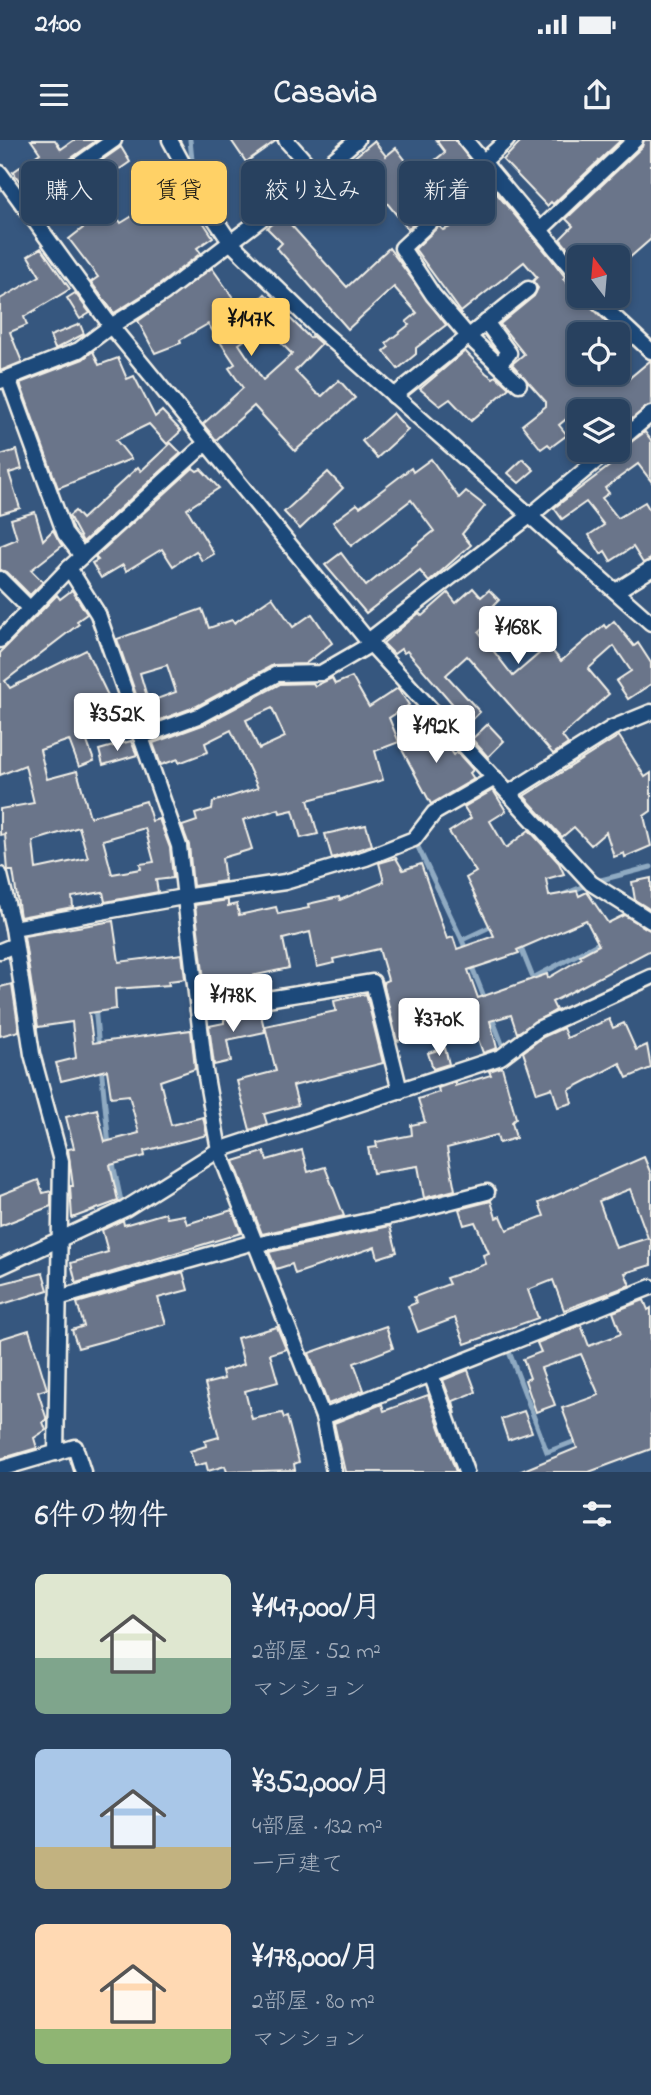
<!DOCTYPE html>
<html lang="ja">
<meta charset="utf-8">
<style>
body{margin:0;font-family:"Indie Flower","Klee One",sans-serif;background:#304865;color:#f1f3f6;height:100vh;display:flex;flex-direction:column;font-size:26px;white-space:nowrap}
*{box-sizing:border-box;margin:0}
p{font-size:23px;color:#a5afbd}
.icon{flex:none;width:38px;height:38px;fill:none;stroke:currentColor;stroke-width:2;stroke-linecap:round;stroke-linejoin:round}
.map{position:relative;height:1332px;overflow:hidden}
.sheet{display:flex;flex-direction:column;background:#28415f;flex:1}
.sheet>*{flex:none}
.banner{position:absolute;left:21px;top:21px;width:609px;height:63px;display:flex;gap:14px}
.needle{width:46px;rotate:344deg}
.buttons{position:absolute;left:567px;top:105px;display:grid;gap:14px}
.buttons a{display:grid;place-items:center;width:63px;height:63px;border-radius:10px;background:#28415f;box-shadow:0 4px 10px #0003,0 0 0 2px #445a74;font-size:35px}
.price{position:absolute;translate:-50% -60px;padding:0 16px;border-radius:7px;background:#fff;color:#222;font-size:23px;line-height:46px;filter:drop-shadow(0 2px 4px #0008)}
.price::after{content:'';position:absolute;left:50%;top:42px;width:21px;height:16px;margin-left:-10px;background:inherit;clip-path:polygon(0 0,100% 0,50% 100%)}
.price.active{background:#ffd166;color:#111}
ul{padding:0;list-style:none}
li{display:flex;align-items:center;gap:21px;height:175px;padding:0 35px}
li span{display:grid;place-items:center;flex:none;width:196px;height:140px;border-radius:10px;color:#555}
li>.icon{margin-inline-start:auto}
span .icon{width:84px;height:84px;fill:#fffc;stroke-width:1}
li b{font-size:30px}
h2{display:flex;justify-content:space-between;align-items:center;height:84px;padding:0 35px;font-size:30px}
.tag{padding:0 24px;border-radius:10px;background:#28415f;box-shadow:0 4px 10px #0003,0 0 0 2px #445a74;font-size:24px;line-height:63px}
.tag.active{background:#ffd166;color:#111}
.status{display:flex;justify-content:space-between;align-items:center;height:49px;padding:0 35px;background:#28415f;direction:ltr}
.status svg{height:19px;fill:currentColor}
header{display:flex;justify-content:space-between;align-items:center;height:91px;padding:0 35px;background:#28415f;font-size:32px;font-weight:700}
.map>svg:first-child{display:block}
</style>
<div class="status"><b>21:00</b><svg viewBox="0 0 49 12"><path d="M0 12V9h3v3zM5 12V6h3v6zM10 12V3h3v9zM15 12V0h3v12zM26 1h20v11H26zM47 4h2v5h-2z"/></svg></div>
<header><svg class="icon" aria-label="menu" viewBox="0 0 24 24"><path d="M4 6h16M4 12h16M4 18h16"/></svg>Casavia<svg class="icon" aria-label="share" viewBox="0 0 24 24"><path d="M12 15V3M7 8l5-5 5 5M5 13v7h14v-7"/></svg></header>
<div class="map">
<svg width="651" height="1332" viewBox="0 0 651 1332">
<rect width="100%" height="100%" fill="#36577f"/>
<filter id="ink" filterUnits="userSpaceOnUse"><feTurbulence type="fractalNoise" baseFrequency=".0143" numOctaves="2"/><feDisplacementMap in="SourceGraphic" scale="14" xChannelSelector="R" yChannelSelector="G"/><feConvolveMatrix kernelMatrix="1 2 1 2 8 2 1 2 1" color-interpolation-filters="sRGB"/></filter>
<g filter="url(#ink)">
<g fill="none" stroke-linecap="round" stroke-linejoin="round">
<!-- stream -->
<g stroke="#8faac2" stroke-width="5">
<path d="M190,0L192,20"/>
<path d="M418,707L462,800"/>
<path d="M601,740L651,727"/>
<path d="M560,756L584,746"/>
<path d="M519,803L533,838L603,801"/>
<path d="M467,813L462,800L494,785"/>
<path d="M470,822L486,862"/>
<path d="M95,866L99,909"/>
<path d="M491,875L502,904"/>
<path d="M101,925L109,1006"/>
<path d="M112,1019L121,1061"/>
<path d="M508,1209L547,1312L578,1300"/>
</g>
</g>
<!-- building -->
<g fill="#6a748a" stroke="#f4f1e8" stroke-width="2" fill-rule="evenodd">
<path d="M31,0H55L61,9L74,0H97L26,50L13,32L40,13Z"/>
<path d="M231,0H277L246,22Z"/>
<path d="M436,0H455L475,27L408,89L387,63L382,68L367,50L337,77L313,51L374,1L386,16L396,8L417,35L445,12Z"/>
<path d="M522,0H621L553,64L551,62L547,66L503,20Z"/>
<path d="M644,0H651V99L619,127L618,117H575L560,99L573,86L566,79L642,7Z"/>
<path d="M121,7L130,22L48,79L38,65Z"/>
<path d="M291,20L303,33L278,54L267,41Z"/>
<path d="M487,42L550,117L565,137L563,139L619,194H579V233H621L627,240L651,220V265L618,290V271H576L559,285L567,295L551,307L548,304L541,309L522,285L546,266V262L512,224L524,214L500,184L534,156L538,148L533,141L537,137L524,122L461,172L415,109L439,86L443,90L450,87L484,63L476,53Z"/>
<path d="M180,47L213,97L197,108L201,113L159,145L114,173L91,142L98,137L69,99L110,67L121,83Z"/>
<path d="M282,75L347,147L389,108L446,185L416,208V214L398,229L384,211L389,207L386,203L409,185L406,182L417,173L394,147L348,189L277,108L282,103L267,88Z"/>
<path d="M41,108L70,149L24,177L27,185L10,192L22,222L0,231V159L40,136L28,116Z"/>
<path d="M212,128L241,169L248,162L252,167L265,154L310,198L312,196L321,204L295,231L317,254L322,256L339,240L355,258L295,311L254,266L216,300L203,284L243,248L229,228L235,224L208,184L180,200L181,203L155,213L138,181ZM264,186L292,214L263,240L239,204Z"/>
<path d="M75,153L90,173L80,179L67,158Z"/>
<path d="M80,184L84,194L55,209L50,196Z"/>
<path d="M93,211L99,225L118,218L127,239L134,236L155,277L162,271L181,291L167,304L149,284L116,300L131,319L58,348L20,243L83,219Z"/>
<path d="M465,211L486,233L493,238L496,236L509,248L471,281L450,259L440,266L420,249Z"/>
<path d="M393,273L408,290L377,318L362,301Z"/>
<path d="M645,292L651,300V341L638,324L605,348L609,353L602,358L618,378L645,362L651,372V419L643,423L633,407L611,421L605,411L601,414L589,395L604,385L586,362L562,379L554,368L620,318L618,311Z"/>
<path d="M171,303L181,313L83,402L69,376L75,371L82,379L138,327L141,331Z"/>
<path d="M17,310L22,329L9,333L20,368L0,374V315Z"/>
<path d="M431,319L459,358L466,351L485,366L462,394L471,405L429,442L420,431L366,473L325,425L341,413L366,446L434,391L411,360L351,406L333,382L357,364L360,367L411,328L413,332Z"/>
<path d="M523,319L534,330L519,343L508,333Z"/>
<path d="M193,328L197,331L201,329L219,348L187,369L214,414L202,421L196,411L173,426L162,409L126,431L123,425L101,438L92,423L98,420L95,417Z"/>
<path d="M328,332L343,348L300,389L284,372Z"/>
<path d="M35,372L43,400L53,390L62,406L31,430L43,442L30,455L7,432L0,430V406L17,399L11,379Z"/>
<path d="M473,448L481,457L489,450L499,460L491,468L497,474L479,492L513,536L548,506L561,521L604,485L606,488L614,481L634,506L638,503L651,523V544L628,559L616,541L631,531L614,506L588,529L609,554L562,596L568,604L553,614L467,516L446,535L480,572L469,583L407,511L404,513L401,509L394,514L383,503L419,473L422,476L448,453L456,463Z"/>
<path d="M72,450L87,474L77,481L79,484L5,541L10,548L86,510L116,572L81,585L94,621L79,627L69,600L40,610L47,639L77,631L90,677L146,661L152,681L159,679L170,708L173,738L156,740L158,752L105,762L103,752L72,757L73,767L20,777L13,731H8L5,694L0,695V669L34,663L25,625L0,635V513L57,455L60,459ZM79,687L88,718L36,729L33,701ZM145,688L154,722L140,724L141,729L112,734L103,700Z"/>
<path d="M272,457L293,487L312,474L332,503L305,524L273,525L197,566L147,585L140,565L176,552L167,525L140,533L148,560L139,563L117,499L202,469L209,488L232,480L234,483Z"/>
<path d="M352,537L369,567L398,548L409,565L389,578L399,602L375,611L383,640L308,660L318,694L301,698L293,670L280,673L279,669L243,680L252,709L222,718L225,741L193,746L189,705L182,686L197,681L195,674L212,669L213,662L258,648L231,590L205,603L208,612L179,623L178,619L161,625L153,603L205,584L280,544L313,543L315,546L332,538L335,544ZM272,568L285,597L259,609L246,580Z"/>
<path d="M488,584L504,601L488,617L472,599Z"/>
<path d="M435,587L454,615L457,612L473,630L470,633L474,639L431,664L400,606Z"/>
<path d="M619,596L645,637L651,633V671L644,676L651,706L625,717L624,713L614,717L606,692L591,705L574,687L562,697L524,656Z"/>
<path d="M131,601L137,615L103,625L99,610Z"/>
<path d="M493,650L506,671L490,681L506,708L529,690L559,723L564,734L546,739L549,756L577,751L579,756L587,752L608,783L624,775L651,791V810L552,862L556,870L517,893L511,875L490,881L497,908L483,913L478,899L470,902L461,875L417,888L418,896L397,901L383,842L388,840L379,809L333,819L334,823L317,827L310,792L283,799L289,828L233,840L227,844L228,848L217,850L218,854L206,857L195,765L228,760V766L237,764L239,775L276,767L278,774L309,768L308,764L339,757L340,760L384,742L379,723L396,718L403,730L421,724L447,799L453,797L457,809L494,796L466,738L476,732L449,692L471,678L464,667ZM586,780L599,805L580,815L582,818L548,838L547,834L478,858L468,830L519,813L517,810Z"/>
<path d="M366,685L372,705L332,718L325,694Z"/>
<path d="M651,738V770L635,760L632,742Z"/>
<path d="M113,781L119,822L182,814L185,839L168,841L169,845L115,849L116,869L89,873L93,903L191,890L195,929L160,941L171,985L203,977L207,995L144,1011L145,1016L110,1025L118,1061L72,1078L70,1046H73L68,1009L74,1008L66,977L97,969L105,1002L139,993L129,955L111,957L107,930L61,941L56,923L76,918L72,882L38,887L24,796Z"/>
<path d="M12,844L19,891L0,896V847Z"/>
<path d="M366,854L383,923L293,946L298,965L264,974L267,984L250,990L237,941L276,931L265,886L336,871L334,861Z"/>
<path d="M260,871L265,892L227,900L231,921L214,925L209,886L224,883V879Z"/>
<path d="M609,879L613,888L624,883L636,910L647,905L651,928L627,938L620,923L569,950L572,963L558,967L552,948L537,953L523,912L543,897L563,888L567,898Z"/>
<path d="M445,908L449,924L433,929L428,913Z"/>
<path d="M502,927L516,978L512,982L516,998L499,1003L497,995L447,1008L455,1050L424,1058L418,1026L373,1033L368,1008L377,1007L376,1002L412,995L411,985L425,982L418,959L439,952L438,948L455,942V946L491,935L489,931Z"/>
<path d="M302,1010L308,1032L325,1027L344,1076L262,1094L234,1021L264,1012L267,1020Z"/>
<path d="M644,1017L651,1034V1125L625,1133L630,1145L564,1170L553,1140L528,1150L538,1178L465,1204L455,1178L418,1192L408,1166L416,1163L414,1157L449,1144L446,1138L486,1124L483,1115L489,1113L475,1082L464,1085L459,1069L491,1061L496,1078L501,1076L507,1090L544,1076L539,1063ZM630,1049L648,1098L616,1108L599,1061Z"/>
<path d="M38,1040L43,1053L51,1051V1066L0,1086V1055Z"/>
<path d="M232,1070L241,1093L76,1143L71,1123L108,1112L102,1090L123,1080L124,1085L165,1073L167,1078L184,1075L187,1084Z"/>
<path d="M390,1086L397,1112L378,1118L375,1107L295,1134L292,1124L276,1129L269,1112Z"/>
<path d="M183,1132L188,1150L158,1158L166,1184L78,1208L72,1190L84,1186L77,1163Z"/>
<path d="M43,1133L48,1150L0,1165V1144Z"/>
<path d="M644,1160L648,1170L651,1168V1309L589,1332H519L577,1308L562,1268L599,1255L581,1214L541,1228L555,1265L536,1272L525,1240L530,1238L523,1219L541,1212L537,1203L581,1185L589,1206L621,1194L613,1172Z"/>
<path d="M386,1186L393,1208L354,1223L364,1250L328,1264L309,1213Z"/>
<path d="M277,1187L286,1209L270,1214L278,1242L245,1251L252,1279L282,1273L284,1278L287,1277L299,1322L294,1324L295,1330L227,1332L225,1326L208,1331L206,1323L195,1326L190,1311L206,1306L205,1301L219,1297L205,1244L224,1239L222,1231L244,1224L237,1198Z"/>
<path d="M29,1190L47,1249L38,1252L47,1280L43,1282L46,1290L34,1298L37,1308L0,1319V1199Z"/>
<path d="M468,1230L476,1252L453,1261L456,1274L443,1240Z"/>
<path d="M428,1255L456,1332H345L334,1283L382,1264L384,1271Z"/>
<path d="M524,1271L532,1292L508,1300L501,1279Z"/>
</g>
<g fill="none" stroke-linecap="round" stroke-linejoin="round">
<defs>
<g id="minor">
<path d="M170,0L204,63L231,103L318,188L651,483"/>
<path d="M286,0L317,35"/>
<path d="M465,0L579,137"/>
<path d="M483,22L507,0"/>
<path d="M488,28L402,108L433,155L468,196L519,244"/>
<path d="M0,33L111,186L368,501L591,743L651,781"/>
<path d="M23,64L114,0"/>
<path d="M540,90L635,0"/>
<path d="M592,156L651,211"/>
<path d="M486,182L509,213L500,223"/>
<path d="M8,238L65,394L82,416"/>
<path d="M0,241L79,210L111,186L164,153L287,59L357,0"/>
<path d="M394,256L528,149"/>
<path d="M618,302L651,274"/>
<path d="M69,428L98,474L179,706L205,931L219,1010L323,1277L334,1332"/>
<path d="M0,439L30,469"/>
<path d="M616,451L651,429"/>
<path d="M0,500L69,428L205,304"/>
<path d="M368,501L531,375L609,310"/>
<path d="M141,597L201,575L277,534L321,533L371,504"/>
<path d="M509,653L612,588L651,572"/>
<path d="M0,735L13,788L32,914L61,1021L56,1313"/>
<path d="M13,788L183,757L285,742L366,718L414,699L434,673L495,638"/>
<path d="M0,811L15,805"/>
<path d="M198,870L373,842L400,951"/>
<path d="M255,1105L401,1074L487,1052"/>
<path d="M0,1127L125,1069L219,1010L501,917L538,889L651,837"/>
<path d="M58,1158L254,1102"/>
<path d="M431,1234L466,1332"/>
<path d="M323,1277L651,1147"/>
<path d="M0,1329L75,1307L83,1332"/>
</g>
</defs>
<!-- minor casing -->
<use href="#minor" stroke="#f4f1e8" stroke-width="19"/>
<!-- minor -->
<use href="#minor" stroke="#1f4a7a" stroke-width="14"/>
</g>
</g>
</svg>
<div class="buttons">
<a><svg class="needle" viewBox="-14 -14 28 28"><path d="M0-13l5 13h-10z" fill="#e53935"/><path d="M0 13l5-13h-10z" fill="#a5afbd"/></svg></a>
<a><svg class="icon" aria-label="locate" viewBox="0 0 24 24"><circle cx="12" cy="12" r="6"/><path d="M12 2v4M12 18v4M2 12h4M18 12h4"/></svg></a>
<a><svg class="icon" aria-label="layers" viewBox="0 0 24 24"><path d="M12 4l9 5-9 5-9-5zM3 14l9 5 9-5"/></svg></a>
</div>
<b class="price active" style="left:251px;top:218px">¥147K</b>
<b class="price" style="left:518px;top:526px">¥168K</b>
<b class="price" style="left:117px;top:613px">¥352K</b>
<b class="price" style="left:436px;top:625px">¥192K</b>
<b class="price" style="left:233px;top:894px">¥178K</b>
<b class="price" style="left:439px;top:918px">¥370K</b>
<div class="banner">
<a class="tag">購入</a>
<a class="tag active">賃貸</a>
<a class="tag">絞り込み</a>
<a class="tag">新着</a>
</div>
</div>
<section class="sheet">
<h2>6件の物件<svg class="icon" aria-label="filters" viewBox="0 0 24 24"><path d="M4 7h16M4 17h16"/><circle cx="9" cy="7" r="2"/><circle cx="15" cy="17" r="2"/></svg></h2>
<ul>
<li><span style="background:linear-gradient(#dfe7d0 60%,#7fa58c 0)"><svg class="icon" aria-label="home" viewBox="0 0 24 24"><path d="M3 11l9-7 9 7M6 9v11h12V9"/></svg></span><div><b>¥147,000/月</b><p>2部屋 · 52 m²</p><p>マンション</p></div></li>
<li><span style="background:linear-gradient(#a9c7e8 70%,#c2b280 0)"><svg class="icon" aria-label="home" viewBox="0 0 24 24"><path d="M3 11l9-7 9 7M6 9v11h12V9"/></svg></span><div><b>¥352,000/月</b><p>4部屋 · 132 m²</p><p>一戸建て</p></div></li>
<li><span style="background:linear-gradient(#ffd9b3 75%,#8fb573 0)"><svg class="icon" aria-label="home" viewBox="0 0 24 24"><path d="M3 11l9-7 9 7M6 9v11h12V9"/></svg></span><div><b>¥178,000/月</b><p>2部屋 · 80 m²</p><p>マンション</p></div></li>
</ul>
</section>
